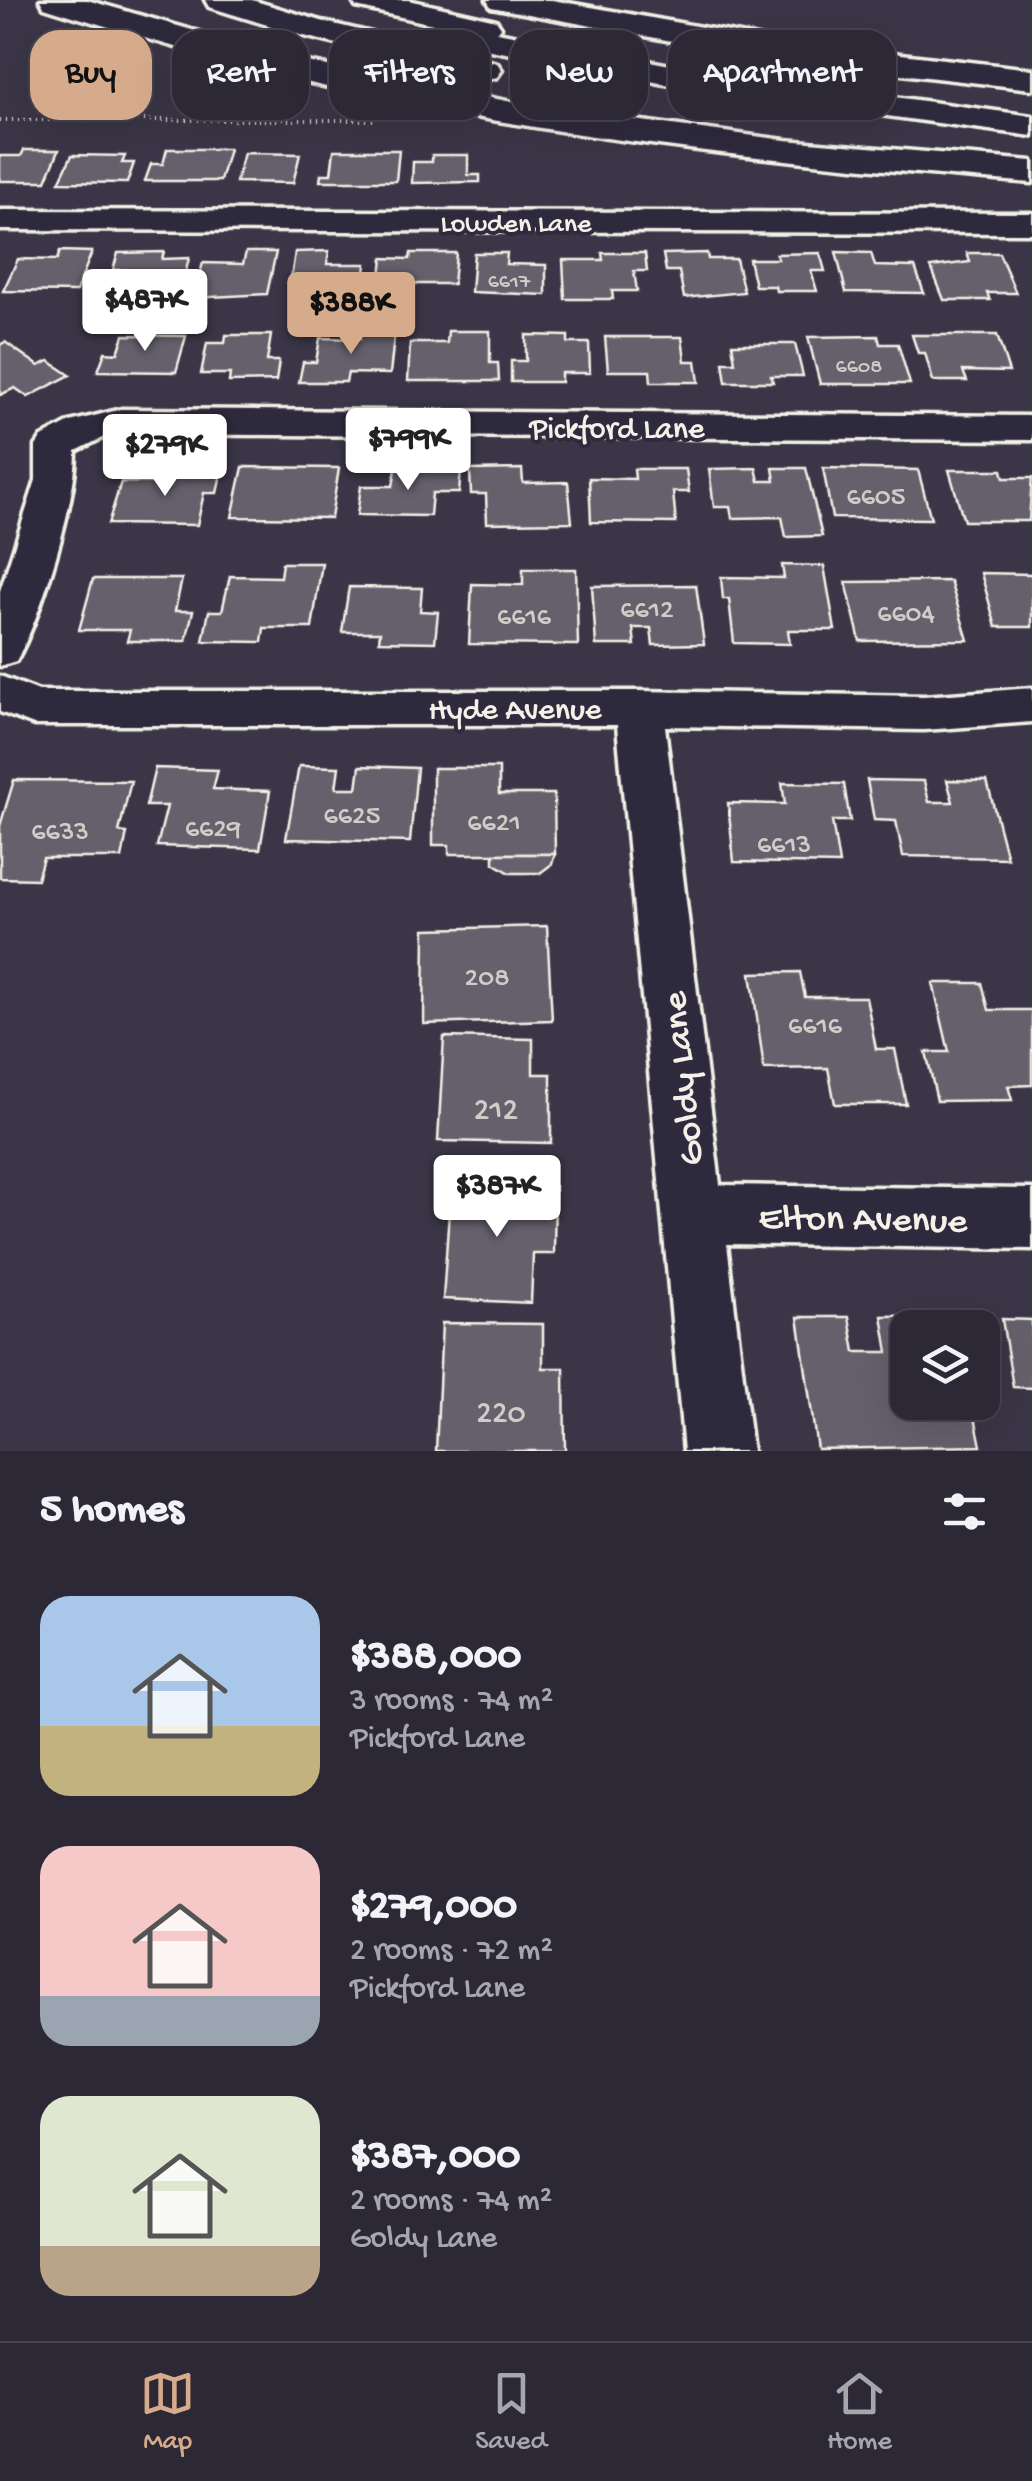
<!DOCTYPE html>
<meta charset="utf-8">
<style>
body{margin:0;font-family:"Gochi Hand",sans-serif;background:#34303d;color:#f1f3f6;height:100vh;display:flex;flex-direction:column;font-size:38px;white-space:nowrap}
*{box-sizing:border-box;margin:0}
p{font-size:32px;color:#a6a6ad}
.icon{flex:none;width:55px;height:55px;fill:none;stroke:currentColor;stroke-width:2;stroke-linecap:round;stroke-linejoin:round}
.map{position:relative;height:1451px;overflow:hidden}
.side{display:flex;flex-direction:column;background:#2c2835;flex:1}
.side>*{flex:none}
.top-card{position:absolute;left:30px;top:30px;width:972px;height:90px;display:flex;gap:20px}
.controls{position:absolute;left:890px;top:1310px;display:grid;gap:20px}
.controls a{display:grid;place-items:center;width:110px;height:110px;border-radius:20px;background:#2c2835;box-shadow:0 10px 40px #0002,0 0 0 2px #484450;font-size:50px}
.price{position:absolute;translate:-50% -85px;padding:0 22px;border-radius:10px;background:#fff;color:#222;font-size:32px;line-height:65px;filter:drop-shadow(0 2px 5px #0008)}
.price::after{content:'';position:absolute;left:50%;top:60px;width:30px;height:22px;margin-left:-15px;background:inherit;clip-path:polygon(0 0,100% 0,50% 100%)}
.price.current{background:#d6ab8b;color:#111}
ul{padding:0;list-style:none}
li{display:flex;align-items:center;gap:30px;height:250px;padding:0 40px}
li span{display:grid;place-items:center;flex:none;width:280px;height:200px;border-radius:30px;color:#555}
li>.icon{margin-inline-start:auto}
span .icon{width:120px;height:120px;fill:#fffc;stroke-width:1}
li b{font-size:42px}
h2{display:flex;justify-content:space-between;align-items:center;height:120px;padding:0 40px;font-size:42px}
.chip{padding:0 35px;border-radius:30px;background:#2c2835;box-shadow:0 10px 40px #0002,0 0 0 2px #484450;font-size:35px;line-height:90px}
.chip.current{background:#d6ab8b;color:#111}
.tabs{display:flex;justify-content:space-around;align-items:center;height:140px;border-top:2px solid #484450;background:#2c2835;font-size:28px;color:#a6a6ad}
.tabs a{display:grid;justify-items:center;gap:5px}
.tabs .current{color:#d6ab8b}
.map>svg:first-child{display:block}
</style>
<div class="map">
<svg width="1032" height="1451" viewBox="0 0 1032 1451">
<rect width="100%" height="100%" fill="#3b3647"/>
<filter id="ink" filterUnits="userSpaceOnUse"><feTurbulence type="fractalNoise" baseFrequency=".01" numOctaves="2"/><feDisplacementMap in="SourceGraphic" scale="20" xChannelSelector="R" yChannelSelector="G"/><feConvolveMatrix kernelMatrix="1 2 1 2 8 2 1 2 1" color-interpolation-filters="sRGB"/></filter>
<g filter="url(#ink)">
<!-- building -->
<g fill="#65616c" stroke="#f4f1e8" stroke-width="2.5">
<path d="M167,149H229L220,181H145L151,164H163Z"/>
<path d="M24,150H59L46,181H0V156H21Z"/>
<path d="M334,150H399L396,181H320L321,174H331Z"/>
<path d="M244,153L300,154L293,183L236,182Z"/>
<path d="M72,155L125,156L122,163H134L127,183L59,182Z"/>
<path d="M432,155H468V175H480V182L412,183L413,162H432Z"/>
<path d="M60,251L92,252L76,292L3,291L18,259L57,260Z"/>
<path d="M329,251L327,264H366L363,292H289L295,252Z"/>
<path d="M164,252L162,259L189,258L182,288H122L127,270H113L118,253Z"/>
<path d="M246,252H276L267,294L193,298L203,263L243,264Z"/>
<path d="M836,252L871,253L875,266L915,267L924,293L846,292Z"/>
<path d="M411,253H456L453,284H380L383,258L410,259Z"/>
<path d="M474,253H507L506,264L546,265V295L471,292Z"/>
<path d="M602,253H645L647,271H634L637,291H612L613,299H565L563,260H603Z"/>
<path d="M707,253L708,259H736L744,292L684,298L679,271H666L663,254Z"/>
<path d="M820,253L825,271H811L817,291H776L775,286H755L749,259H778L776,254Z"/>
<path d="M967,253H999L1016,293H987L990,300H944L931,267L970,262Z"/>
<path d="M361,329H395L390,374L348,373L346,382H299L303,362H316L320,338L360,339Z"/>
<path d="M448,331H490V363H498L499,381H408L410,343H447Z"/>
<path d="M124,335L186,336L176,372L98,371L105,352L118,353Z"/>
<path d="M226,335H271L267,361H279L276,381L229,382L230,374H201L207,343H225Z"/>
<path d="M526,335L568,336V343H589L590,373H561V382H511V361H526Z"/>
<path d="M912,335H997L1009,372L963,371L967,381H933L925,353H918Z"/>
<path d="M878,336L880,344H898L910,384H820L808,337Z"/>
<path d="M605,337H682L685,361H696L699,382H651L650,371H608Z"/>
<path d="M5,342L39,366L49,361L70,375L28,397L15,388L0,395V345Z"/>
<path d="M732,344H795L803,376H771L773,382H726L723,362H735Z"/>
<path d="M243,467L339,468L331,518L232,517Z"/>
<path d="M756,468L759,481H775L773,468H806L822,536L786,537L782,517L732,518L730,507H714L709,469Z"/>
<path d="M823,468L918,470L931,519L832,518Z"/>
<path d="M170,469H222L217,493H204L197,525L108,524L121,482L167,483Z"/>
<path d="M396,469L461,470L459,493H432L430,516L357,515L361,486H393Z"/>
<path d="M522,469L523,483L568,482L572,522L487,523L486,494H471L470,470Z"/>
<path d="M634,469H686L689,492H673L676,523L591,522L589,478L635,479Z"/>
<path d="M949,470H1002L1004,478H1032L1029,521H964Z"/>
<path d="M282,563H322L312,628H264L262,642L203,641L209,611H222L230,576L280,577Z"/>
<path d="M782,565L824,566L835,630H788L790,644L734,643L729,599H723L721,577L784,578Z"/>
<path d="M523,569H576L578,645L469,644L472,584L523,585Z"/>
<path d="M981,573L1032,574V627H996Z"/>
<path d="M93,579H182L175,611H193L186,641H127L130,630H79Z"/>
<path d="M950,581L968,640L860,641L846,582Z"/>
<path d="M696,585L704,644L653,645L651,628H633L635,645H596L592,586Z"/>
<path d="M349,587L422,588L420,611L438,612L435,642L379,641L380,632H342Z"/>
<path d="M299,766L339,767L336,788H357L360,766L417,768L410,842L286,839Z"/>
<path d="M155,768L218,770L213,789L270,791L260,849L157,846L167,806H146Z"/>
<path d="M433,768H499V794H554L555,854H449V845H433Z"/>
<path d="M14,780L131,781L119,832L127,833L122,858H43L37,879L0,878V826Z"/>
<path d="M867,780L924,781L929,802H953L947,780L987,781L1007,858L903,856L896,821L874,820Z"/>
<path d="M782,783L844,784L850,821H832L839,864L734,862L728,803L785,804Z"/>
<path d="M494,854H555L552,864L540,873H510L494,863Z"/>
<path d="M547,926L552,1020L424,1024L425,929Z"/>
<path d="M800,972L805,997H866L876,1049H895L906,1104H835L828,1068L764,1069L751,973Z"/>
<path d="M933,983H982L989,1010H1032V1085L1008,1086L1012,1100L937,1101L926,1052H949Z"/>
<path d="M444,1037L533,1039V1074H551V1143L438,1141Z"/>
<path d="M451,1182L555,1186L554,1254H533L531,1303L443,1299Z"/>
<path d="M954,1315L957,1328H908V1402H972L981,1446L817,1449L798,1317H849L855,1352H888L882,1316Z"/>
<path d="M1002,1319L1032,1320V1388L1013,1387Z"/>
<path d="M442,1323L543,1324V1368H564L565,1451H436Z"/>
</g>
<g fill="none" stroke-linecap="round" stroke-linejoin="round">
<defs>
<g id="minor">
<path d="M0,210L1032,213V233L0,230Z"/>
<path d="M122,409L1032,416V440L110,434L76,451C76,501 41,618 16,661L0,666V591L36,480V446L42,437L70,422Z"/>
<path d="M0,676L39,691H639L924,696L1032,688V722L924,730L665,726L720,1185L1032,1189V1249L727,1244L752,1451H684L617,725H34L0,712Z"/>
</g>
<g id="motorway">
<path d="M40,0H87L297,60L537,107L785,140L1032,161V183C826,166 620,146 417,106C290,82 167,46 44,7Z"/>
<path d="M205,0H252L321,21L497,63L502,70L497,77L485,80L300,35L209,7Z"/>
<path d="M352,0H408L496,20L501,27L497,32L691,69L1032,116V136L691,89L444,41L433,38L428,31L433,24L356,7Z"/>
<path d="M487,0H552L762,38L1032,69V89L762,58L502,9L491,7Z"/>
</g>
</defs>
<!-- minor casing -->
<use href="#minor" stroke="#f4f1e8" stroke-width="7"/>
<!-- motorway casing -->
<use href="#motorway" stroke="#f4f1e8" stroke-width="7"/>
<!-- path -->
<path stroke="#f4f1e8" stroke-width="4" stroke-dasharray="1 5" stroke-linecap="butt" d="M0,120H374"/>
<!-- minor -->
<use href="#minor" fill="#2f2a3d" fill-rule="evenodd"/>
<!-- motorway -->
<use href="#motorway" fill="#2f2a3d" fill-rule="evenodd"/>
</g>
</g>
<g text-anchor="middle" stroke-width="8" stroke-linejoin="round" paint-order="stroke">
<!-- far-number labels -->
<g font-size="22" fill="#d0cdc9">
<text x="509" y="287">6617</text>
<text x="859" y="372">6608</text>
</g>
<!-- far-street labels -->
<g font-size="28" fill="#f4f1e8" stroke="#2f2a3d">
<text x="516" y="231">Lowden Lane</text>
</g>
<!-- number labels -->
<g font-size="28" fill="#d0cdc9">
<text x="876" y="504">6605</text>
<text x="647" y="617">6612</text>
<text x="906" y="621">6604</text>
<text x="524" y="624">6616</text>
<text x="352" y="823">6625</text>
<text x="494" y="830">6621</text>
<text x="213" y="836">6629</text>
<text x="60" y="839">6633</text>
<text x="784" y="852">6613</text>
<text x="487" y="985">208</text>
<text x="815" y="1033">6616</text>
</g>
<!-- street labels -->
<g font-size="32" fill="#f4f1e8" stroke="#2f2a3d">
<text x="617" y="437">Pickford Lane</text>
<text x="515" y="718">Hyde Avenue</text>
</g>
<!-- near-number labels -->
<g font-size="32" fill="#d0cdc9">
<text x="496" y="1118">212</text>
<text x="501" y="1421">220</text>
</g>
<!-- near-street labels -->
<g font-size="38" fill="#f4f1e8" stroke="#2f2a3d">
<text transform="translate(680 1079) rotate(-96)" y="13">Goldy Lane</text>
<text transform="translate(863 1216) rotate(1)" y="13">Elton Avenue</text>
</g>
</g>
</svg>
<div class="controls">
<a><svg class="icon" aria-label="layers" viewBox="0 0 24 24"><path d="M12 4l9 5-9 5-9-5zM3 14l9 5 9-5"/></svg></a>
</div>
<b class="price" style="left:145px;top:354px">$487K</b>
<b class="price current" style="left:351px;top:357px">$388K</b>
<b class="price" style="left:408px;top:493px">$799K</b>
<b class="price" style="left:165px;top:499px">$279K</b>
<b class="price" style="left:497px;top:1240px">$387K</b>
<div class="top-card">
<a class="chip current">Buy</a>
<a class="chip">Rent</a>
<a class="chip">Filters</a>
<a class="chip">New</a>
<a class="chip">Apartment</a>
</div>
</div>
<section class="side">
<h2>5 homes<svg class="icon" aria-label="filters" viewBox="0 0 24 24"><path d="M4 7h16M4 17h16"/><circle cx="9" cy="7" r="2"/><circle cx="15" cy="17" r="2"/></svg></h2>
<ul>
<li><span style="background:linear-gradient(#a9c7e8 65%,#c2b280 0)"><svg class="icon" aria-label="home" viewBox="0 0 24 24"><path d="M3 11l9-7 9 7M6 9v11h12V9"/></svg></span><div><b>$388,000</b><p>3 rooms · 74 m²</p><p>Pickford Lane</p></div></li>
<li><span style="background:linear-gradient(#f6c9c9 75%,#9aa5b1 0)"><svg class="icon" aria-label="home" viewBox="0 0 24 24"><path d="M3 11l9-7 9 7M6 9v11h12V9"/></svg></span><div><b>$279,000</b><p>2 rooms · 72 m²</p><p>Pickford Lane</p></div></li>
<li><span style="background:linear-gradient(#dfe7d0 75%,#b9a48a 0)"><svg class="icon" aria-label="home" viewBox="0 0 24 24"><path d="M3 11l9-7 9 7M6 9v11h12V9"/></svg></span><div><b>$387,000</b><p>2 rooms · 74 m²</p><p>Goldy Lane</p></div></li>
</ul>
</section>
<nav class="tabs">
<a class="current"><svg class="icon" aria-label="map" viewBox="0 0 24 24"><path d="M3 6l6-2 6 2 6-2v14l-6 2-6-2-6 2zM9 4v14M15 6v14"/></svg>Map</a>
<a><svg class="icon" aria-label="saved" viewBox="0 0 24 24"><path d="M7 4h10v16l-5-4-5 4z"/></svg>Saved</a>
<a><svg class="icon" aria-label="home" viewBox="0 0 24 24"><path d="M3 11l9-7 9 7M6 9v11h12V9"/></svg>Home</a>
</nav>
